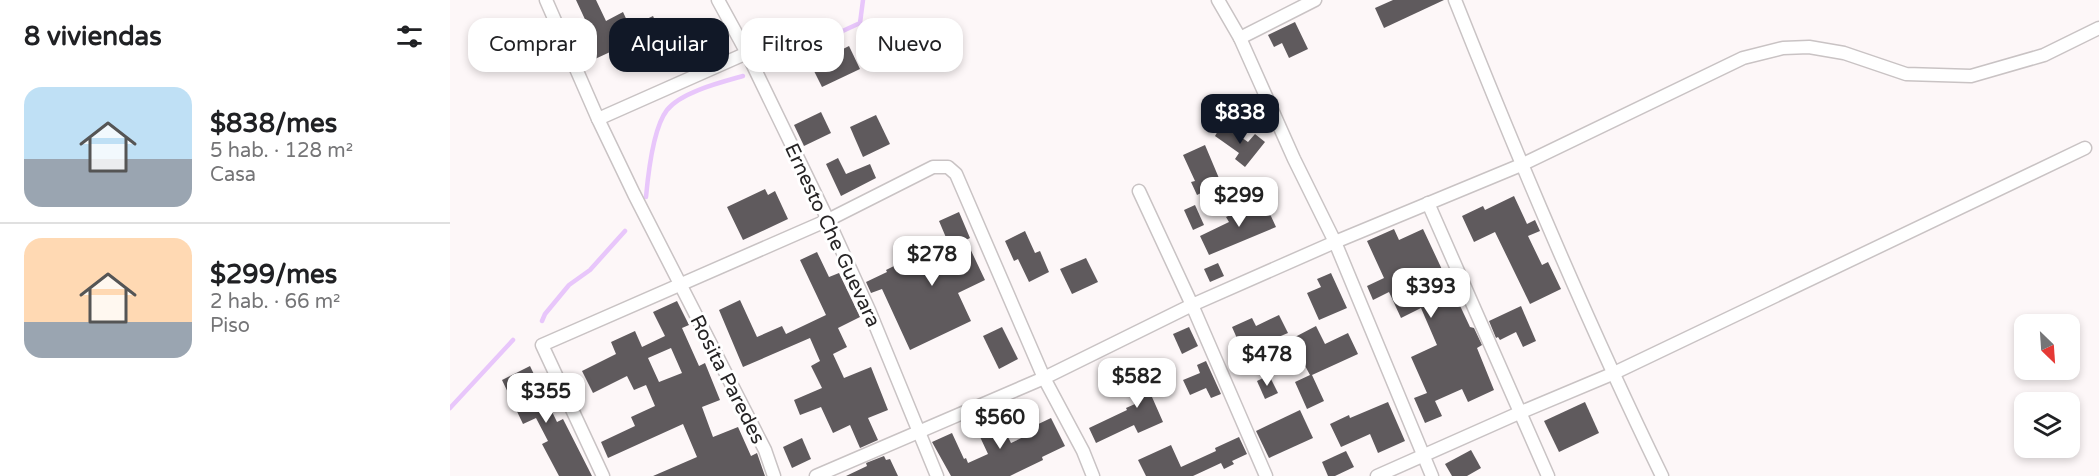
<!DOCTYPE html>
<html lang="es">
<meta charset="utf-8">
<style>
body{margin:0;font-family:"Varela Round",sans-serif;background:#f2f2f2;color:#202124;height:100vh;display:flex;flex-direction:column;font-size:22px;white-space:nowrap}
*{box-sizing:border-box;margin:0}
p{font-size:20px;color:#757577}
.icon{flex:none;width:33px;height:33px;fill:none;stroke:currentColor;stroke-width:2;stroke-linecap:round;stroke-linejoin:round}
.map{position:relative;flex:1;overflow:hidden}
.panel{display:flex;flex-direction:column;background:#fff;width:450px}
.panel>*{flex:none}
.hud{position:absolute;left:18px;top:18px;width:570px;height:54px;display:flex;gap:12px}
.needle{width:39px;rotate:155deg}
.fabs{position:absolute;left:1564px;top:314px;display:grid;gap:12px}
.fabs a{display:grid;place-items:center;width:66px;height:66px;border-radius:12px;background:#fff;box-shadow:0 3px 9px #0003;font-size:30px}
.price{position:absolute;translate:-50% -51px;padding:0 14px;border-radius:12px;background:#fff;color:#222;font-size:20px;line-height:39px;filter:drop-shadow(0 2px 3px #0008)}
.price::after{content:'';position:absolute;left:50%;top:36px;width:18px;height:14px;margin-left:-9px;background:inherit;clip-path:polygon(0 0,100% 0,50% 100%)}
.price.active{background:#111827;color:#fff}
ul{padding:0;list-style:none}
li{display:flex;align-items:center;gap:18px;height:150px;padding:0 24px}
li+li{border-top:2px solid #e0e0e0}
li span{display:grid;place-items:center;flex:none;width:168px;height:120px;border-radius:18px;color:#555}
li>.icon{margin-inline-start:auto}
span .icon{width:72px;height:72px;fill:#fffc;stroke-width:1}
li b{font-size:26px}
h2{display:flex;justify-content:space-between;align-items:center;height:72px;padding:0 24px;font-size:26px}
.pill{padding:0 21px;border-radius:18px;background:#fff;box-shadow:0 3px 9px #0003;font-size:21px;line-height:54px}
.pill.active{background:#111827;color:#fff}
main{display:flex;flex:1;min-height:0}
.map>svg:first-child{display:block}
</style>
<main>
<section class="panel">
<h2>8 viviendas<svg class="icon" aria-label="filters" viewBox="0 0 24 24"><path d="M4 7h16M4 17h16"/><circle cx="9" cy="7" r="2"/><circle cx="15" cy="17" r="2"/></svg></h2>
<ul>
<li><span style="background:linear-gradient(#bfe0f5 60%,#9aa5b1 0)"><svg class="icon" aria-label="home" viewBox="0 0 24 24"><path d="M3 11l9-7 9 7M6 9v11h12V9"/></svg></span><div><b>$838/mes</b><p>5 hab. · 128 m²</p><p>Casa</p></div></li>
<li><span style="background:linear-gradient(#ffd9b3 70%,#9aa5b1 0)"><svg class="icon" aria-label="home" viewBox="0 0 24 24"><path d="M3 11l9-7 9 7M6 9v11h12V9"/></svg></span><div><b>$299/mes</b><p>2 hab. · 66 m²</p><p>Piso</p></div></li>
</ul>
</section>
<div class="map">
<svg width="1649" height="476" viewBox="0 0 1649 476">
<rect width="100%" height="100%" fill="#fdf7f8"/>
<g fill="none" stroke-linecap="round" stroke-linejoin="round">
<!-- stream -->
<g stroke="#e8c6fb" stroke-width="4.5">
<path d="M319,65L410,23L413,0"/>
<path d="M196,197C198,175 203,128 217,110C231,92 272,82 293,76"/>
<path d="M92,321L95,314L119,285L140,270L175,231"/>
<path d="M0,408L63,340"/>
</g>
</g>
<!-- building -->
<g fill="#5f5a5d" fill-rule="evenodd">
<path d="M126,0H146L156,21L173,12L180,27L203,16L213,38L191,49L186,40L145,59L132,32L139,28Z"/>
<path d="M943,0H994L934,28L925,8Z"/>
<path d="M845,22L858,49L839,58L832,43L824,47L818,35Z"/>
<path d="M399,46L410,69L372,87L361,65Z"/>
<path d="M371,112L381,133L354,146L344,125Z"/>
<path d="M426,115L440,144L413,157L400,127Z"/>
<path d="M772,124L798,142L805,134L815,142L795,167L785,159L789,153L765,136Z"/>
<path d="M755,145L771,183L747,195L741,182L745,181L733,155Z"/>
<path d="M388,158L396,174L420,164L426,178L391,196L376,164Z"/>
<path d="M315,189L318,195L325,191L338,219L293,240L277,207Z"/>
<path d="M1064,196L1077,224L1085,220L1090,231L1078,236L1092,265L1098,262L1111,289L1080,304L1045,232L1024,242L1012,216L1033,206L1035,210Z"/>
<path d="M813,199L826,227L759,255L750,236L779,222L776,217Z"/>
<path d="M745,205L754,225L743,230L734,210Z"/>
<path d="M509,212L520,238L516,240L535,280L508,293L521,321L460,350L432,289L421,293L416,282L437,272L436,270L464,256L467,262L500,247L489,221Z"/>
<path d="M944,229L949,240L973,229L1004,295H1005L1020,327L1024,328L1032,345L1027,348L1044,390L1018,402L1012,389L985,401L992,416L975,423L964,398L977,393L961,357L987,345L971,308L951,318L939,292L923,300L917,286L934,278L917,241Z"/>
<path d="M575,231L585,253L590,251L599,272L579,282L568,259L564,261L555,241Z"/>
<path d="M367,252L379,277L389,273L410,317L388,328L397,347L383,354L394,378L421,367L438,410L418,418L428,440L410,448L400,425L383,433L371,407L350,415L344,400L372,388L361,366L370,361L360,338L293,367L269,310L290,300L307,337L332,326L336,334L376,315L350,260Z"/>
<path d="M636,258L648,282L622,294L610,269Z"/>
<path d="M768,263L774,276L760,282L754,269Z"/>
<path d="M881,273L897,308L869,320L857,293L871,287L867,279Z"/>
<path d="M227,301L239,325L232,328L249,366L255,363L270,400L252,407L263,437L288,427L301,456L307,453L315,476H203L247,457L233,424L158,458L151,442L185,426L181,417L205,406L196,385L184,390L177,376L143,393L132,371L166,354L161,342L185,331L192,347L215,336L203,312ZM221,348L232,373L209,382L198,358Z"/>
<path d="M1071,306L1086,341L1073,347L1066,332L1050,340L1048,337L1046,338L1039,321Z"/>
<path d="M829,315L838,333L793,352L782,327L802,318L806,326Z"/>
<path d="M866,326L875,344L898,333L908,354L862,375L874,401L857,409L845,382L860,375L853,362L856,360L845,337Z"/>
<path d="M552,327L568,359L549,369L533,336Z"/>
<path d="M739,327L748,346L732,354L723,334Z"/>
<path d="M756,361L771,394L761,398L756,388L740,395L733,380L750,373L747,365Z"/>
<path d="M80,366L107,422L113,419L142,476H109L92,444L98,441L86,418L73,424L52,380Z"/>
<path d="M716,367L724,386L702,397L713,422L688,433L684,425L646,443L639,428L677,410L676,408L685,404L679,392L701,382L698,375Z"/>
<path d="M819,375L828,393L815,399L807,381Z"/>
<path d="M938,402L955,441L928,453L920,434L891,447L880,424L899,415L900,418Z"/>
<path d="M1135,402L1149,433L1109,452L1094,421Z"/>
<path d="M850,410L863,438L819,458L806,431Z"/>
<path d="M546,413L561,443L582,433L580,428L601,418L615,446L592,457L593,460L560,476H501L482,442L502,433L514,459L516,458L518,463L538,454L524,424Z"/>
<path d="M789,437L797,454L782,461L784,464L774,469L771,463L743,476H696L688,460L721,445L731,467L766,451L765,448Z"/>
<path d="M352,438L361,459L342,468L333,447Z"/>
<path d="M1021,450L1031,468L1017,476H1002L995,464Z"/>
<path d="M896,451L904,467L885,476H878L872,462Z"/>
<path d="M434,456L436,460L440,459L448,476H396L417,466L416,463Z"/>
</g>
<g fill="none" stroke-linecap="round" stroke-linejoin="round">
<defs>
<g id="street">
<path d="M96,0L148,119L184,194L315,450L324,476"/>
<path d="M268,0L297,53L378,220L419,310L487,476"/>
<path d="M768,0L790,38L844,159L885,242L982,476"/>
<path d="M1005,0C1069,161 1136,320 1212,476"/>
<path d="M790,38L865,0"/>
<path d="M148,119L297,53"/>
<path d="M689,191L742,305L816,476"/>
<path d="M978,203L1098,476"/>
<path d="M153,476L92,345L378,220L483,167H498L506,174L594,378L633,451L643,476"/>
<path d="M366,476L594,378L742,305L885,242L1071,165L1293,58L1333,48L1359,47L1394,53L1456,74L1521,76L1594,55L1649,28"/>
<path d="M927,476L1069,413L1162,374L1635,148"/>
</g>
</defs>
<!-- street casing -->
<use href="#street" stroke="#c9c3c4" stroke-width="15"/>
<!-- street -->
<use href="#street" stroke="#fff" stroke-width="12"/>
</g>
<g text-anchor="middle" stroke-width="6" stroke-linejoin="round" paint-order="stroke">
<!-- street labels -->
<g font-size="20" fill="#262425" stroke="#fff">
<text transform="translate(383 235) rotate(65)" y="7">Ernesto Che Guevara</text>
<text transform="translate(278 379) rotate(63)" y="7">Rosita Paredes</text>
</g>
</g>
</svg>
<div class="fabs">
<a><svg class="needle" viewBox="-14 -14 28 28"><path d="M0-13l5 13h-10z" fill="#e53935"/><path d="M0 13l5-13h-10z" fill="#757577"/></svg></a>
<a><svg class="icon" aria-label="layers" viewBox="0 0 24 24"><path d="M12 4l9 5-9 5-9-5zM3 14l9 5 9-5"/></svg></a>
</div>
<b class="price active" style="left:790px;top:145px">$838</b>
<b class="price" style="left:789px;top:228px">$299</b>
<b class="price" style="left:482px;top:287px">$278</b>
<b class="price" style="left:981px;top:319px">$393</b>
<b class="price" style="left:817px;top:387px">$478</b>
<b class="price" style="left:687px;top:409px">$582</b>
<b class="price" style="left:96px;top:424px">$355</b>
<b class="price" style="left:550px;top:450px">$560</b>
<div class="hud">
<a class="pill">Comprar</a>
<a class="pill active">Alquilar</a>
<a class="pill">Filtros</a>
<a class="pill">Nuevo</a>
</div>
</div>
</main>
